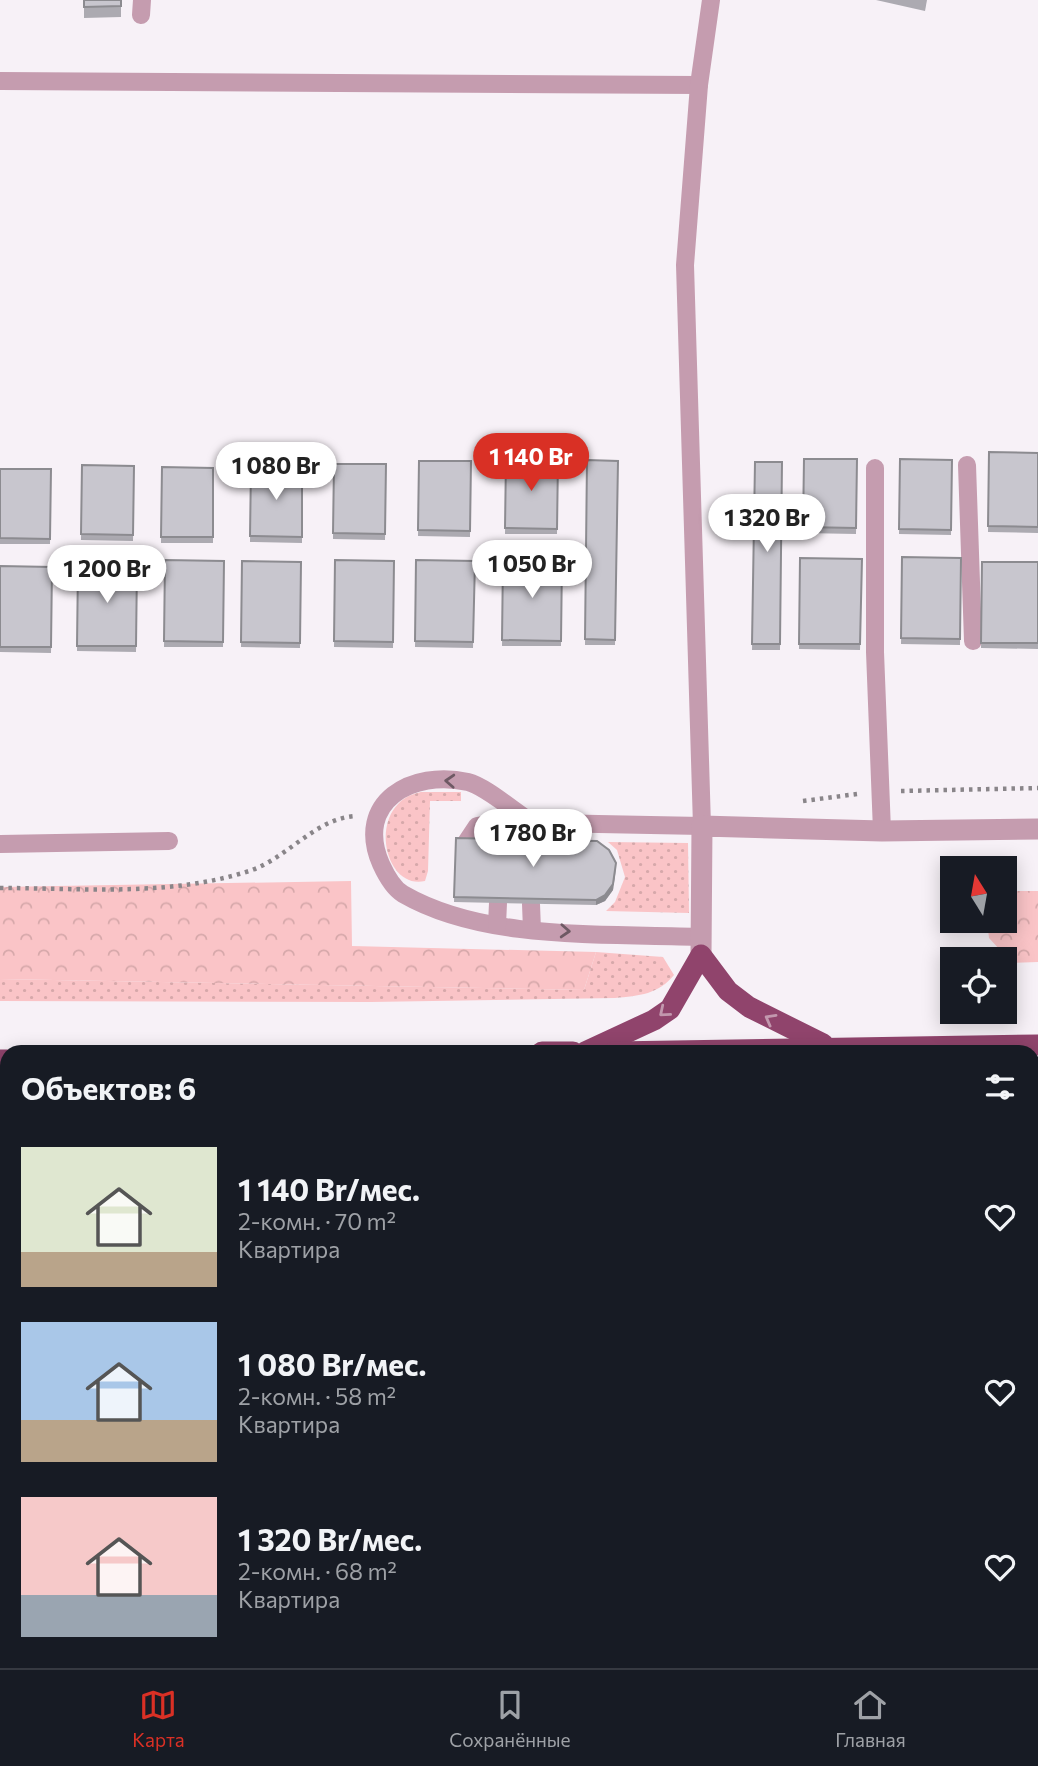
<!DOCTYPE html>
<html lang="ru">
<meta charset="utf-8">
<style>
body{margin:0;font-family:Commissioner,sans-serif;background:#20242c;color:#f1f3f6;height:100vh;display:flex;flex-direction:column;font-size:26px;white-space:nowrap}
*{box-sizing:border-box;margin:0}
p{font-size:23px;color:#9ea1a6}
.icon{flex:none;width:38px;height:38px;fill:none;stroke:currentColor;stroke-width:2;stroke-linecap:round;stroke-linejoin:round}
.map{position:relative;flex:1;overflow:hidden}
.panel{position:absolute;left:0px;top:1045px;width:1040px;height:625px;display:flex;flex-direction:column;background:#171b24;border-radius:21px 21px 0 0;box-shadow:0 4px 18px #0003}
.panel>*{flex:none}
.needle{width:46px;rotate:349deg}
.buttons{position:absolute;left:940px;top:856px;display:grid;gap:14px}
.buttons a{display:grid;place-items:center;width:77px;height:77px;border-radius:0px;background:#171b24;box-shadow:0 4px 18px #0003;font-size:35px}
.price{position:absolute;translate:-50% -60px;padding:0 16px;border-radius:24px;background:#fff;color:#222;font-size:23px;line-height:46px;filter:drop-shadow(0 2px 4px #0008)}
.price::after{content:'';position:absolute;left:50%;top:42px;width:21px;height:16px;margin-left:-10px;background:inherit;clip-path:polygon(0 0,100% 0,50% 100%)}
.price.on{background:#d93025;color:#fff}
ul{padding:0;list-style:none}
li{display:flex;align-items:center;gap:21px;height:175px;padding:0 21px}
li span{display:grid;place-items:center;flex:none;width:196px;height:140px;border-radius:0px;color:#555}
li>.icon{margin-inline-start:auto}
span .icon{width:84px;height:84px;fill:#fffc;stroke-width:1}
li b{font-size:30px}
h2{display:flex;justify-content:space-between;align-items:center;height:84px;padding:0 21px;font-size:30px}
.menu{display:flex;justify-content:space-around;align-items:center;height:98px;border-top:2px solid #363941;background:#171b24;font-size:19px;color:#9ea1a6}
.menu a{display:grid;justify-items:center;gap:4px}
.menu .on{color:#d93025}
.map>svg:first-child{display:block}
</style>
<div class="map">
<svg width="1038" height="1668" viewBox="0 0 1038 1668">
<defs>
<pattern id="grass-dots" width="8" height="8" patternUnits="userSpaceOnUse" patternTransform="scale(1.75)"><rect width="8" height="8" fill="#fac4c7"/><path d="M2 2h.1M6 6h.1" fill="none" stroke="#d6a8aa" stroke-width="1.8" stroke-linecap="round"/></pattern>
<pattern id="forest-crowns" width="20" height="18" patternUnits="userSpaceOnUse" patternTransform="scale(1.75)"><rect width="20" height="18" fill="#fac4c7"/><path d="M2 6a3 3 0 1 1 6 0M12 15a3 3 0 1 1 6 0" fill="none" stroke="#d6a8aa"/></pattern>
</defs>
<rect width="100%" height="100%" fill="#f7f1f7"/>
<!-- grass -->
<g fill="url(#grass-dots)">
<path d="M421,792H461V801H430L428,871L425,881C383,891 365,803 421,792Z"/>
<path d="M608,842L688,843L689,913L606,911L615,902L625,877L617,850Z"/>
<path d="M596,952L663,957L674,975C659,994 639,996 615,998L371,1002L0,1001V979L584,990Z"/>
<rect x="0" y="1163" width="7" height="41"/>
<path d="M221,1663H258L263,1668H225Z"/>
<path d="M630,1663H719V1668H639Z"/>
</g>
<!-- forest -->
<g fill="url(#forest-crowns)">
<path d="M351,881L352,946L596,952L584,990L0,979V887Z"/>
<path d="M1005,891H1038V962L1012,963L989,938L987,921L1004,920Z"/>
</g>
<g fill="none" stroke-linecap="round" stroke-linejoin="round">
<!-- path -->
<g stroke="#898589" stroke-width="4.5" stroke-dasharray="3.5 5" stroke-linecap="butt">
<path d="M901,791L1038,788"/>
<path d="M803,801L857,794"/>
<path d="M0,888C82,888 169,897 249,871C287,859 315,818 356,816"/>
</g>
<!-- service -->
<g stroke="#c59caf" stroke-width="18">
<path d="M141,15L142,0"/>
<path d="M0,81L699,85"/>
<path d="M967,465L973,641"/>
<path d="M875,468V652L882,831"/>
<path d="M0,844L169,841"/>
<path d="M465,844L477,826L499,822L702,826L685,265L699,85L711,0"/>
<path d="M531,845V822C515,812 485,786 468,782C412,769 354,802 381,864C386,875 393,888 403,894C486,942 608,933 702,937"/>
<path d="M531,904L532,930"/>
<path d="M497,925L498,903"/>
<path d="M281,1662L286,1668"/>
<path d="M503,1662L505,1668"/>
<path d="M734,1662V1668"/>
<path d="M460,1668L463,1662"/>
</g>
<!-- tertiary -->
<path stroke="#c59caf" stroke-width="21" d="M701,955L702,826L882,831L1038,829"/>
<!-- trunk -->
<g stroke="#90446c" stroke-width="21">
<path d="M542,1052H573"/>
<path d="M585,1052L654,1020L670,1009L701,955L728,991L749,1007L823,1044"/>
<path d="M614,1052L1038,1045"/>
<path d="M0,1060H7"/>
<path d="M1032,1106H1038"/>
<path d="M0,1119H7"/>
</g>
</g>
<!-- wall -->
<g fill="#acaab1">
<path d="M84,0H121V17L84,18Z"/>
<path d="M876,0H927L925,11Z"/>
<path d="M989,452L1038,453V533L988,532Z"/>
<path d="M506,458L558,459L557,534H505Z"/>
<path d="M804,459H857L856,534L803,533Z"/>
<path d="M900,459L952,460L951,535L899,534Z"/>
<path d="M587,460L618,461L615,645H585Z"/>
<path d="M419,461H471L470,537L418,536Z"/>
<path d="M755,462H782L780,650H752Z"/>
<path d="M334,464H386L385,540L333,539Z"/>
<path d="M82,465L134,466L133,541L81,540Z"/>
<path d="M162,467L213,468V543H161Z"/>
<path d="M251,467H302V543L250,542Z"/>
<path d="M0,469H51L50,544H0Z"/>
<path d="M902,557L961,558L960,645L901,644Z"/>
<path d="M800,558L862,559L860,650L799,649Z"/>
<path d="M503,559L562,560L561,646H502Z"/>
<path d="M165,560L224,561L223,647H164Z"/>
<path d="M335,560L394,561L393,648L334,647Z"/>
<path d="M416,560L475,561L473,648L415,647Z"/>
<path d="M242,561L301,562L300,648L241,647Z"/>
<path d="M982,562H1038V649L981,648Z"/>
<path d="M78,565H137L136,652L77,651Z"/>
<path d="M0,566L52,567L51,653L0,652Z"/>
<path d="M456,838L616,869L613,890L605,901L596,905L454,902Z"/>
<path d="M369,1662H431L428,1668H378Z"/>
</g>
<!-- shaded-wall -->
<g fill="#8c8b90">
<path d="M616,863L613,890L605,901L596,905V900Z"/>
<path d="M421,1662H431L428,1668H417Z"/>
</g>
<!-- building -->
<g fill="#c8c6ce" stroke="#8c8b90" stroke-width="2">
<path d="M84,0H121V6L84,7Z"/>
<path d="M989,452L1038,453V527L988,526Z"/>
<path d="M506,458L558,459L557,529L505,528Z"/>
<path d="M804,459H857L856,528L803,527Z"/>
<path d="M900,459L952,460L951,530L899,529Z"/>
<path d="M587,460L618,461L615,640L585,639Z"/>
<path d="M419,461H471L470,531L418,530Z"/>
<path d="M755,462H782L780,644H752Z"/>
<path d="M334,464H386L385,534L333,533Z"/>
<path d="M82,465L134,466L133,535L81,534Z"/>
<path d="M162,467L213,468V537H161Z"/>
<path d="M251,467H302V537L250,536Z"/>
<path d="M0,469H51L50,539L0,538Z"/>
<path d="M902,557L961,558L960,639L901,638Z"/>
<path d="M800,558L862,559L860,644H799Z"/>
<path d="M503,559L562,560L561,641L502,640Z"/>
<path d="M165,560L224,561L223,642L164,641Z"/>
<path d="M335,560L394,561L393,642L334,641Z"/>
<path d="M416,560L475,561L473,642L415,641Z"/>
<path d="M242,561L301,562L300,643L241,642Z"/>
<path d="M982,562H1038V643H981Z"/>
<path d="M78,565H137L136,646H77Z"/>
<path d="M0,566L52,567L51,647H0Z"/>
<path d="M456,838L597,841L609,850L616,863L613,884L605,895L596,900L454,897Z"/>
<path d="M395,1662H421L417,1668H404Z"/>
</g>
<!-- one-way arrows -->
<defs><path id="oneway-chevron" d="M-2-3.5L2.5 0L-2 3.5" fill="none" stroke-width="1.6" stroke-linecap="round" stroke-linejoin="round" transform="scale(1.75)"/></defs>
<g stroke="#6e5964">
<use href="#oneway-chevron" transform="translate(450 781) rotate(-177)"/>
<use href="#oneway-chevron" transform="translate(565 931) rotate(3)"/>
</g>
<g stroke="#c298ae">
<use href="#oneway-chevron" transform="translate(664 1012) rotate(140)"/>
<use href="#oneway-chevron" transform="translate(770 1019) rotate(-151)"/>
</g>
</svg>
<div class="buttons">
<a><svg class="needle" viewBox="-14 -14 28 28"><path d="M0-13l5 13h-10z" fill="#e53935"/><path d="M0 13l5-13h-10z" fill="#9ea1a6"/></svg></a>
<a><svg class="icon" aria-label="locate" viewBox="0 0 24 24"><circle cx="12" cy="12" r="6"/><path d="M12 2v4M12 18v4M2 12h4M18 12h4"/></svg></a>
</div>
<b class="price on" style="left:531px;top:493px">1 140 Br</b>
<b class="price" style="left:276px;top:502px">1 080 Br</b>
<b class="price" style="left:767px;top:554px">1 320 Br</b>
<b class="price" style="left:532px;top:600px">1 050 Br</b>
<b class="price" style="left:107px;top:605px">1 200 Br</b>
<b class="price" style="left:533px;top:869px">1 780 Br</b>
<section class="panel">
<h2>Объектов: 6<svg class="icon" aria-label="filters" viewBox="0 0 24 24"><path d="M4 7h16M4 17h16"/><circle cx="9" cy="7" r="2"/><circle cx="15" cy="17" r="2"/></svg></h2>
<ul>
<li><span style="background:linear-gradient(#dfe7d0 75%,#b9a48a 0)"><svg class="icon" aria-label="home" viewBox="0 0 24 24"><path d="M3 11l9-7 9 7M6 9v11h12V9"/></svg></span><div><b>1 140 Br/мес.</b><p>2-комн. · 70 m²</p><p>Квартира</p></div><svg class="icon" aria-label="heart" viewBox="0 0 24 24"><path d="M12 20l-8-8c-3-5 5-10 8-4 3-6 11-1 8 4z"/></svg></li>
<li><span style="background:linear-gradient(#a9c7e8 70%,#b9a48a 0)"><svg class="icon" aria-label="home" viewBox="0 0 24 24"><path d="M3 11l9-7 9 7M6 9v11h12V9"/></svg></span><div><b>1 080 Br/мес.</b><p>2-комн. · 58 m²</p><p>Квартира</p></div><svg class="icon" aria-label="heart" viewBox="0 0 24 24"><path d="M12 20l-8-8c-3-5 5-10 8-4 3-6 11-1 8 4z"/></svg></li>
<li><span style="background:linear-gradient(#f6c9c9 70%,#9aa5b1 0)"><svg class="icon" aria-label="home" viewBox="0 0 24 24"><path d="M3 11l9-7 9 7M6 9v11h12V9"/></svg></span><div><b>1 320 Br/мес.</b><p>2-комн. · 68 m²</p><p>Квартира</p></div><svg class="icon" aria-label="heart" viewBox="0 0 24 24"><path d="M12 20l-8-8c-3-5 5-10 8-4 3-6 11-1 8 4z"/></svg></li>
</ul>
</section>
</div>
<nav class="menu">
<a class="on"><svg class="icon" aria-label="map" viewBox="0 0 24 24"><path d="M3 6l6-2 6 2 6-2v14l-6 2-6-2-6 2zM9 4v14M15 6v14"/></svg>Карта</a>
<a><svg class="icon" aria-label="saved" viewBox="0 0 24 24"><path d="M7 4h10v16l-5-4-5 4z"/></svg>Сохранённые</a>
<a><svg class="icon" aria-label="home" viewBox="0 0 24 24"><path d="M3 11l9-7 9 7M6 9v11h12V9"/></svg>Главная</a>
</nav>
